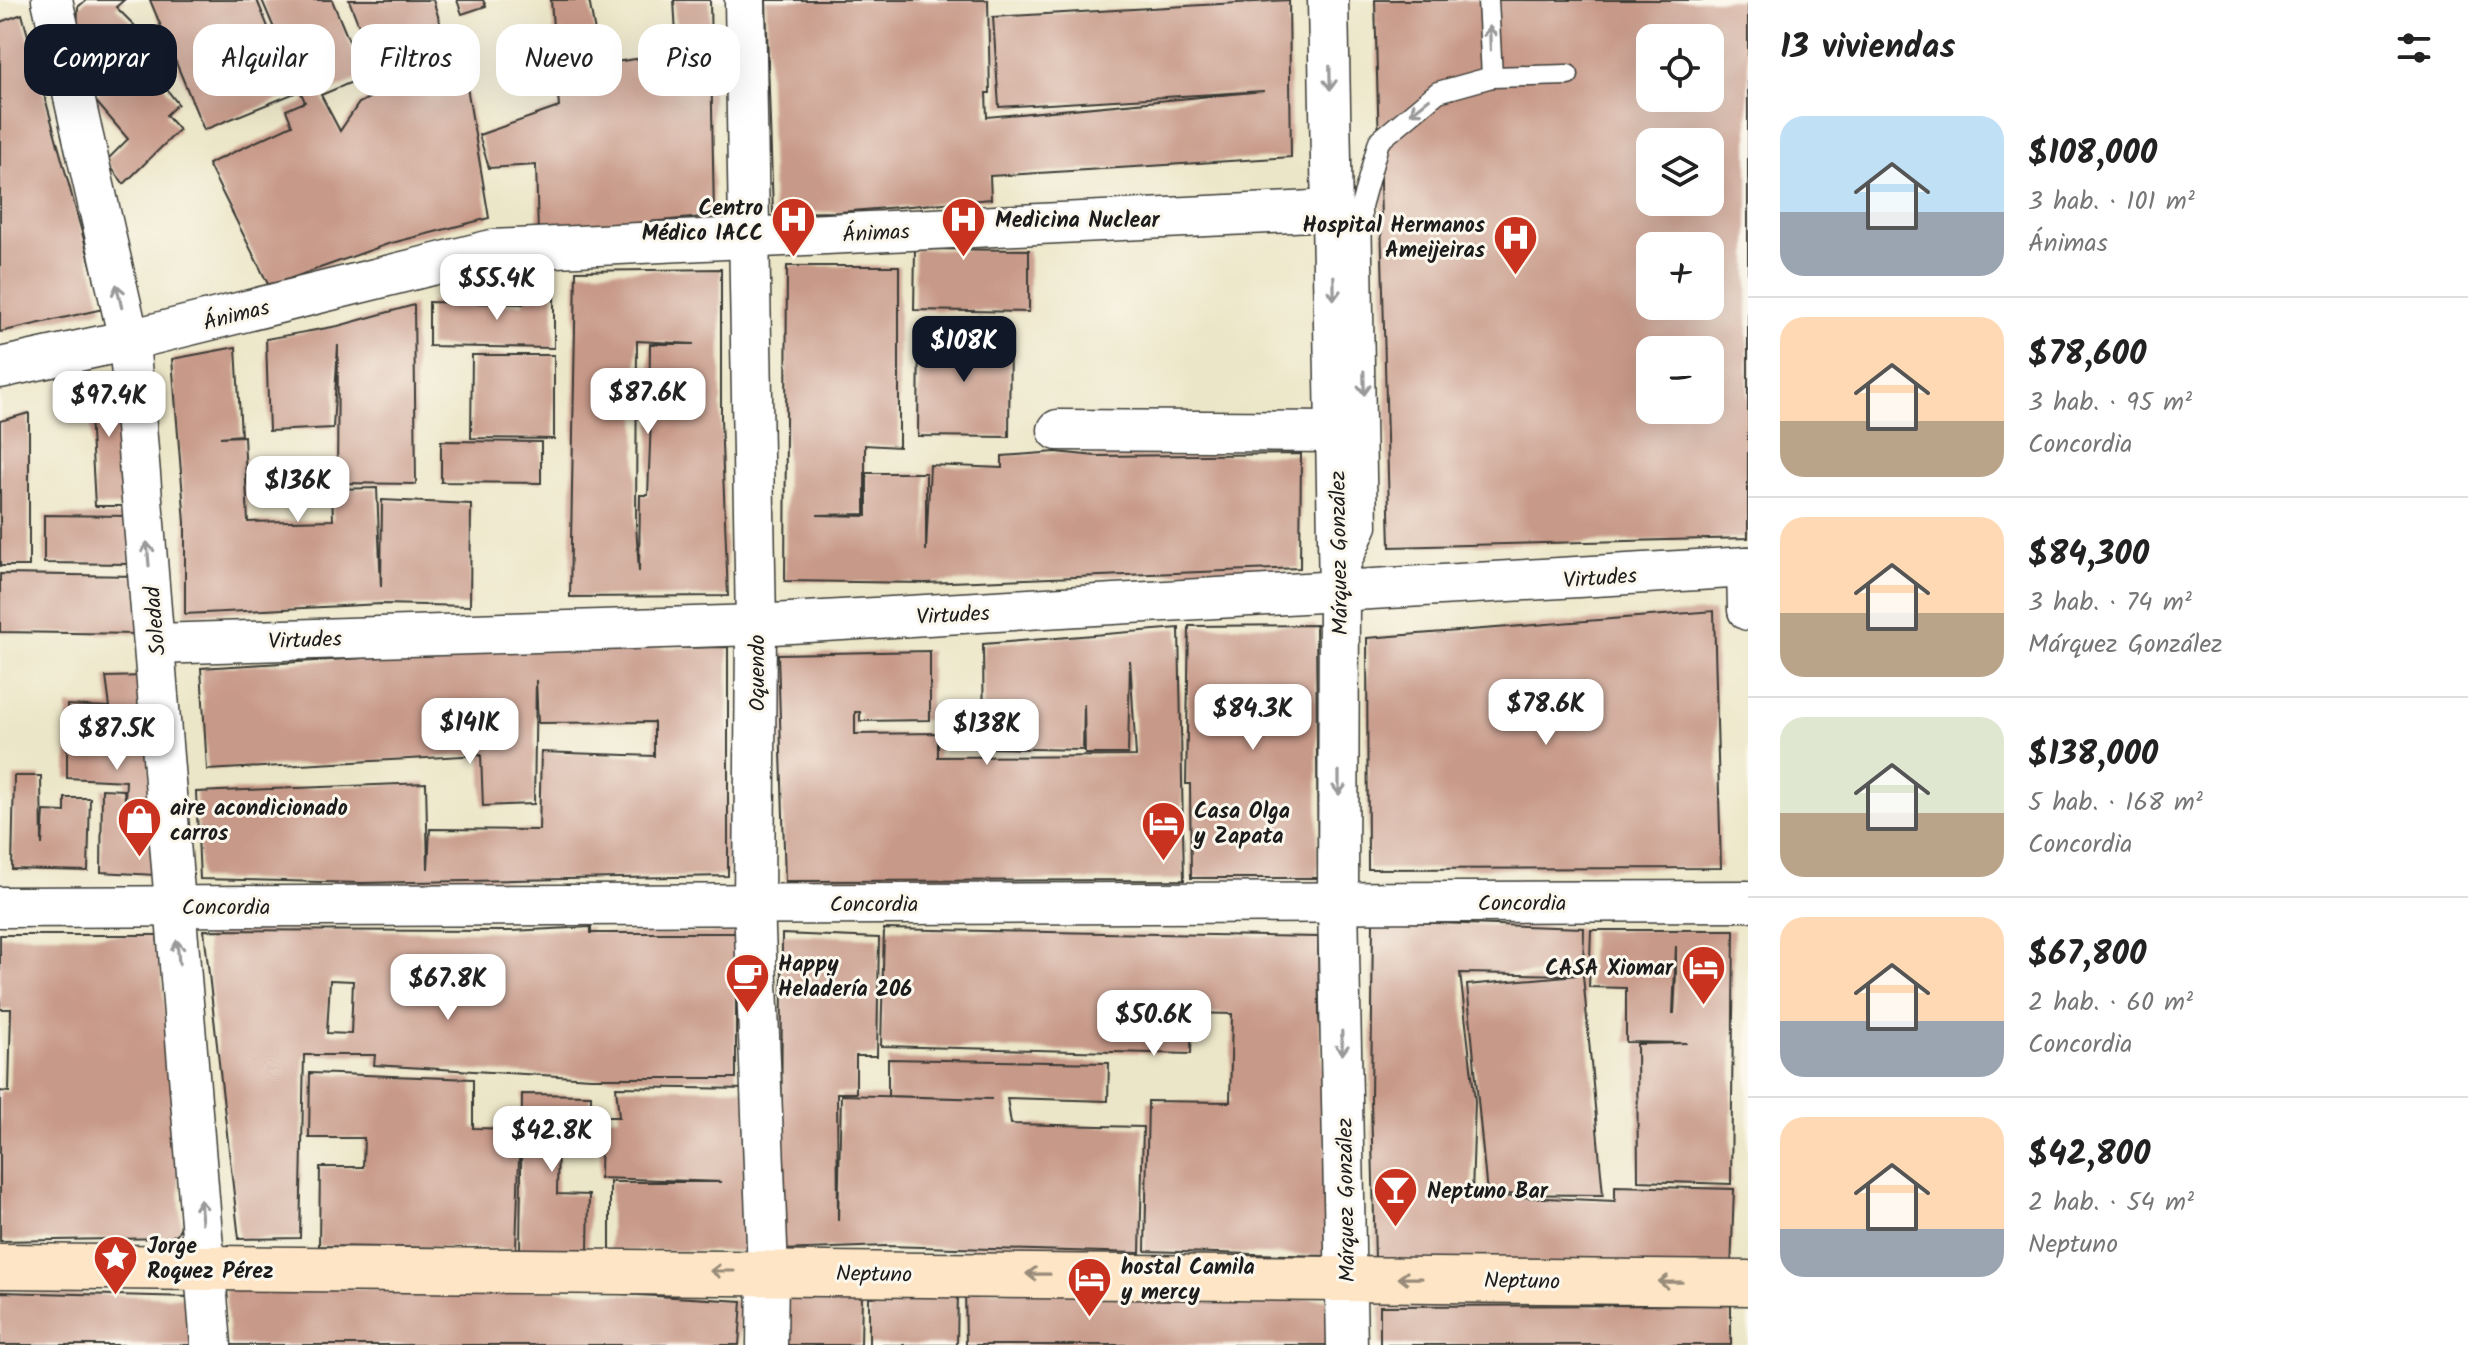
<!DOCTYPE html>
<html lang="es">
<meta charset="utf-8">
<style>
body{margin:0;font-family:Kalam,sans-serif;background:#f6f6f6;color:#222;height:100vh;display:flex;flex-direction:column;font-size:30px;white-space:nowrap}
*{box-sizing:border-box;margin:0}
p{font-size:26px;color:#767676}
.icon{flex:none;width:44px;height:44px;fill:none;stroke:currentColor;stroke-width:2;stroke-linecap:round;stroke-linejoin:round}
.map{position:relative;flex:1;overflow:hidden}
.side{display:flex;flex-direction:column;background:#fff;width:720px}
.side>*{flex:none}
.top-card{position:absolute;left:24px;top:24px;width:760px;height:72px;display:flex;gap:16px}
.fabs{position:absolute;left:1636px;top:24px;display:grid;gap:16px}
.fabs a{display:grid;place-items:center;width:88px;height:88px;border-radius:16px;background:#fff;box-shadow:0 8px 32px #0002;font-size:40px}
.price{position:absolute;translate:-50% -68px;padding:0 18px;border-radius:16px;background:#fff;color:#222;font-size:26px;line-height:52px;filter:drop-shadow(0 2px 4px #0008)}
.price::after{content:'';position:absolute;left:50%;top:48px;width:24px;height:18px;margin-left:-12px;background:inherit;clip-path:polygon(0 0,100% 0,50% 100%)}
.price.current{background:#111827;color:#fff}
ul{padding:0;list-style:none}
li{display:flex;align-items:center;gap:24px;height:200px;padding:0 32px}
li+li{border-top:2px solid #e0e0e0}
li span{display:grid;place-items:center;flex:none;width:224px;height:160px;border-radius:24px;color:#555}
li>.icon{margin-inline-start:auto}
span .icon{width:96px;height:96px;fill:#fffc;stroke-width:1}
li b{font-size:34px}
h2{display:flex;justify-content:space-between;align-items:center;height:96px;padding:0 32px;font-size:34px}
.chip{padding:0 28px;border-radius:24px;background:#fff;box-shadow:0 8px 32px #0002;font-size:28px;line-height:72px}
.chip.current{background:#111827;color:#fff}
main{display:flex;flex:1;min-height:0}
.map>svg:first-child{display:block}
</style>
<main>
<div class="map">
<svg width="1748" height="1345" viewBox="0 0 1748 1345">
<rect width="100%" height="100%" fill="#fbf7ec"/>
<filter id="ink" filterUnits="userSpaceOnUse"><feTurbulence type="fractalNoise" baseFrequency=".0125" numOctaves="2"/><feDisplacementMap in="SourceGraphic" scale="16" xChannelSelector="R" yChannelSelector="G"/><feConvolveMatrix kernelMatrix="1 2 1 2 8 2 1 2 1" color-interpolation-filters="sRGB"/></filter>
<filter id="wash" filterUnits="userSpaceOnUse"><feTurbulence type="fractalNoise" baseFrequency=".006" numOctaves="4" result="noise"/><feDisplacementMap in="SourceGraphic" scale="32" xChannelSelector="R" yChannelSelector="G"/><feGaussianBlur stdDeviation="1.8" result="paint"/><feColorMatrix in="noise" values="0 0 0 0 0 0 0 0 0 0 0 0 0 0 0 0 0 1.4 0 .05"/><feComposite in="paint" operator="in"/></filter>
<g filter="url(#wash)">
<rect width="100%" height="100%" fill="#ece6c8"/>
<g id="blocks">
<!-- building -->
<g fill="#c79988" fill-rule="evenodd">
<path d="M86,0H124L116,7L145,36L144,60L178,104L166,115L179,130L124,184L106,161L128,139L93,98L107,83L85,58L91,50L77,34L78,7Z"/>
<path d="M150,0H257L295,93L204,130Z"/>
<path d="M262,0H332L364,77L321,95L340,131L359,103L461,51L489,218L388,244L269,286L208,164L292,125L286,110L305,102Z"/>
<path d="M349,0H433L443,32L373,62Z"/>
<path d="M457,0H483L486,6L462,14Z"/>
<path d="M551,0H589L601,64L677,53L674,0H710L714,216L538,232L536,165L489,168L479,135L559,107Z"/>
<path d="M766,0H988L990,93H986L987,117L1264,91L999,107L993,17L1289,0L1291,157L990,176L991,199L840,212L773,213Z"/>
<path d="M1375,0H1748V538L1390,547ZM1650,38H1710V98H1650ZM1650,142H1710V202H1650ZM1650,246H1710V306H1650ZM1650,350H1710V410H1650Z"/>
<path d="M22,14L103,309L0,332V22Z"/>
<path d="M915,249L1029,250V312L914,310Z"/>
<path d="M787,266H899V447L865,445V514L817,515L867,516V473H926V551L930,465L1002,468V456L1056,452L1096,456L1301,454L1300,568L925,583L785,581Z"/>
<path d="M721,269V419L728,596L570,597L576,271ZM637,341L694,344H650L649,418L659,419H651L648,495H640L639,572L636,524Z"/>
<path d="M523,282L554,283V348L429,346V302L523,304Z"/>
<path d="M414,305L416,484L337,483L338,345L333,428L269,431L266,339L338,326Z"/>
<path d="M919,331L1010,332L1009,437L918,436Z"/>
<path d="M236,347L241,435L220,437L244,436L248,522L333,520L332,489L377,488L381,587L382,500L471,504L470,606L381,604L185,614V523L172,359Z"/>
<path d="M472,355H554V439L471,438Z"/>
<path d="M124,373L127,506H95L88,378Z"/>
<path d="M29,413V566H0V421Z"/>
<path d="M441,441L541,442V483L441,482Z"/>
<path d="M44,515L131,516L130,564L44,563Z"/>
<path d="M0,574L139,576V634L0,632Z"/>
<path d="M1714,611L1721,868L1368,869L1367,638Z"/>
<path d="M1316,625L1318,878H1191L1190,784H1186L1189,626Z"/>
<path d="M1179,628L1184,880L785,881L778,654L930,651V720L860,721V712H855V734L938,733V757L1136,756L1130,660L1128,754H1085L1084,704L1083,750L984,748L983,644Z"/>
<path d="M728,647V876L361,883L200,879L196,792L426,783L428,869L430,829L539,830L541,752L654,756V722L538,723L536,680L534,804L483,806L481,755L207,770L201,668L478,651Z"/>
<path d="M145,676L155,875L101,872L102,789L124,790L125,800L126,781L67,778V705L110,707L106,677Z"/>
<path d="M14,776H41L42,845L44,811L65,812V798H90L88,871L12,869Z"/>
<path d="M1373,921L1584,928L1583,975L1603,1195L1487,1194L1467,985L1577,975L1460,973L1475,1101L1472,1195L1615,1201V1186L1734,1189L1731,1271L1375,1259L1371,1100Z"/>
<path d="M591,927V933H736V1078H591L374,1065L375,1055H304L300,1238L239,1239L204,930L511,931ZM330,980L353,981L351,1034L327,1033Z"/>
<path d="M884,929L1318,937L1319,1016L1326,1103L1327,1256L1145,1251L1148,1101L1230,1102L1232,1014L1192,1013L1191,1054L881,1046Z"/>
<path d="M1591,930H1734L1731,1184L1638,1181L1637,1044L1687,1043L1626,1042V988L1589,987ZM1676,946V973L1674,1013H1673Z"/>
<path d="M782,934L879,938L877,1056H856V1093H837L838,1221L841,1095L992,1099L888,1096V1059L1109,1063L1108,1101L1007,1098L1011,1124L1143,1127L1140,1253L886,1246L781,1250Z"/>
<path d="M0,935H157L175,1095L181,1226L177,1234L168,1238L0,1241V1091L9,1092L11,1009H0Z"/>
<path d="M310,1073L473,1079V1128L520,1129L516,1249L319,1246L320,1167H363L364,1138H309Z"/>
<path d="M616,1087L751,1089L758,1251H610V1182H722L600,1178L601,1117H619Z"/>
<path d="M522,1094L591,1095V1139H558L557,1194L589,1195L588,1251H520Z"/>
<path d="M225,1287L552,1290L742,1301L739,1345H229Z"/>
<path d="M965,1289L1328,1299V1345H966Z"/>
<path d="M869,1291L958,1292L957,1345H869Z"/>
<path d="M0,1292L191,1297L192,1345H0Z"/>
<path d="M786,1292L862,1293L861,1345H786Z"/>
<path d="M1731,1305V1345H1380V1306Z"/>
</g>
</g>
</g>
<g filter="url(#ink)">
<use href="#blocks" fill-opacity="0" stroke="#3b3a36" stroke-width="2"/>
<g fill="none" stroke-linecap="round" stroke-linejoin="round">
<defs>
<g id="lane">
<path d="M1488,0L1492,77"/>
<path d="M1348,571L1367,527L1361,206L1379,141L1438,92L1492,77L1568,75"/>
</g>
<g id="street">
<path d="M52,0L129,340L211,1345"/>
<path d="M745,0L756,625L754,904L768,1272L767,1345"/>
<path d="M1328,0L1339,593L1338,902L1347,1345"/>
<path d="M0,368L129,340L492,250L1333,210"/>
<path d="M1058,430L1336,432"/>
<path d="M1747,567L1748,610"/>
<path d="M156,644L756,625L1748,567"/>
<path d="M0,907L1748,901"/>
</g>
<path id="secondary" d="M0,1266L1748,1283"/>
</defs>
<!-- lane casing -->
<use href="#lane" stroke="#3b3a36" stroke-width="23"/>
<!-- street casing -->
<use href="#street" stroke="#3b3a36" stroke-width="43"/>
<!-- secondary casing -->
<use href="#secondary" stroke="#3b3a36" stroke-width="47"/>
<!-- lane -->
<use href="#lane" stroke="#fff" stroke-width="20"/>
<!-- street -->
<use href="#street" stroke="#fff" stroke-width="40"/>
<!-- secondary -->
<use href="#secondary" stroke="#fde5c5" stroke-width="44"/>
</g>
<!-- one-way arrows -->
<defs><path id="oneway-shaft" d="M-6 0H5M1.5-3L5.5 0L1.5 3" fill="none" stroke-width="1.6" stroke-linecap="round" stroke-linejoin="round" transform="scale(2)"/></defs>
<g stroke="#999">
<use href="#oneway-shaft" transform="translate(1490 38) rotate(-92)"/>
<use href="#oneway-shaft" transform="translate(1330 78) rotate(89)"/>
<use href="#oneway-shaft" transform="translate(1420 106) rotate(142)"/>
<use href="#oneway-shaft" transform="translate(1334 288) rotate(89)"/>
<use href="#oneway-shaft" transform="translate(119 296) rotate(-103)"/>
<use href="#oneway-shaft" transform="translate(1364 383) rotate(89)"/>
<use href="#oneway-shaft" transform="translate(148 554) rotate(-95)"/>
<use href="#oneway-shaft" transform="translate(1339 783) rotate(90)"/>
<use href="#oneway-shaft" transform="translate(178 952) rotate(-95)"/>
<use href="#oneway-shaft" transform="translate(1342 1043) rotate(89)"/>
<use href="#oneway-shaft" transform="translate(201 1211) rotate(-95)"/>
</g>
<g stroke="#988b79">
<use href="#oneway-shaft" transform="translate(722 1271) rotate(-180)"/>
<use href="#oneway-shaft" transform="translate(1038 1274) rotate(-179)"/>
<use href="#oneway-shaft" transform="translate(1410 1278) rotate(-179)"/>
<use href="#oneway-shaft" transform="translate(1670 1282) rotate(-179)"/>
</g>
</g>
<!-- icons -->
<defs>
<symbol id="hospital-pin" viewBox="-11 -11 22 30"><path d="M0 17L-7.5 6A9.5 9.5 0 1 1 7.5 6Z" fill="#c8321e" stroke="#fbf7ec"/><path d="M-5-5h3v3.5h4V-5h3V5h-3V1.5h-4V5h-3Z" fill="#fff"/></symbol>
<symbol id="shop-pin" viewBox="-11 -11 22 30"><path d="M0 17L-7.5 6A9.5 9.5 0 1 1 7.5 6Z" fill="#c8321e" stroke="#fbf7ec"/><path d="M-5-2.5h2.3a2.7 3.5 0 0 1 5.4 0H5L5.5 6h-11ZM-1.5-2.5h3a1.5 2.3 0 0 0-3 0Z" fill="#fff"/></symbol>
<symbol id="hotel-pin" viewBox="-11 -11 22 30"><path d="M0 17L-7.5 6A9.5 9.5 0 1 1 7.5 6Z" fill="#c8321e" stroke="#fbf7ec"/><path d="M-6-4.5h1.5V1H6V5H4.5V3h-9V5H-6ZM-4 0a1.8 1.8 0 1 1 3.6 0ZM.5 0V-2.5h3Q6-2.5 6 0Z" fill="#fff"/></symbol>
<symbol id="cafe-pin" viewBox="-11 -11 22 30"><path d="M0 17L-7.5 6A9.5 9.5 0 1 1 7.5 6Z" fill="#c8321e" stroke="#fbf7ec"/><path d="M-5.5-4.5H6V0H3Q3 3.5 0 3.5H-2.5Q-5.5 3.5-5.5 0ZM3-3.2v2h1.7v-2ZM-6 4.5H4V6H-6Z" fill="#fff"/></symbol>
<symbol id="bar-pin" viewBox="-11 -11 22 30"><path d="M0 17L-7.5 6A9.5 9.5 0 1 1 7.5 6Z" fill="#c8321e" stroke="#fbf7ec"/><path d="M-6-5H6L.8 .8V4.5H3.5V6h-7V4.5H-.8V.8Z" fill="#fff"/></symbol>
<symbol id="sight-pin" viewBox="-11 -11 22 30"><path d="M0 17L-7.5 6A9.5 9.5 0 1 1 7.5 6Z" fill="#c8321e" stroke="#fbf7ec"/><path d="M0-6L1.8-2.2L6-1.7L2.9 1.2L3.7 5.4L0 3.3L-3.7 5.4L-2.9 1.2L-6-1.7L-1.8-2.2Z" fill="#fff"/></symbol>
</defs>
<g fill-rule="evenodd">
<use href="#hospital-pin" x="938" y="194" width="51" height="69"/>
<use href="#hospital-pin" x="768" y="194" width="51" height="69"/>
<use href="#hospital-pin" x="1490" y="212" width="51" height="69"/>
<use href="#shop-pin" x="114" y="794" width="51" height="69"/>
<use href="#hotel-pin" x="1138" y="798" width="51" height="69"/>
<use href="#hotel-pin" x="1678" y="942" width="51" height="69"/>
<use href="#cafe-pin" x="722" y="950" width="51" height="69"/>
<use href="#bar-pin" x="1370" y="1164" width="51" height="69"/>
<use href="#sight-pin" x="90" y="1232" width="51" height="69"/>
<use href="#hotel-pin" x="1064" y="1254" width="51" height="69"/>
</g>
<g text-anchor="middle" stroke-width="6" stroke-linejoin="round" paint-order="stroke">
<!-- poi labels -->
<g font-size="22" font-weight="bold" fill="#1c1c1c" stroke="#fbf7ec" text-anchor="start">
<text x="763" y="215" text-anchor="end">Centro<tspan x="763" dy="25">Médico IACC</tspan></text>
<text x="995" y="227">Medicina Nuclear</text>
<text x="1485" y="232" text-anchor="end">Hospital Hermanos<tspan x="1485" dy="25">Ameijeiras</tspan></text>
<text x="170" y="815">aire acondicionado<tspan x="170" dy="25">carros</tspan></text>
<text x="1194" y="818">Casa Olga<tspan x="1194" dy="25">y Zapata</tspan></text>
<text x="778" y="971">Happy<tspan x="778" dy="25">Heladería 206</tspan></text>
<text x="1673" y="975" text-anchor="end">CASA Xiomar</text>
<text x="1427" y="1198">Neptuno Bar</text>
<text x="147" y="1253">Jorge<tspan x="147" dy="25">Roquez Pérez</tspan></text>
<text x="1121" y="1274">hostal Camila<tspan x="1121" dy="25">y mercy</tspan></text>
</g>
<!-- street labels -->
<g font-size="22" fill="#1c1c1c" stroke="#fbf7ec">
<text transform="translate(876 232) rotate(-3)" y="8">Ánimas</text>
<text transform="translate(236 314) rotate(-14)" y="8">Ánimas</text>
<text transform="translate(1338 553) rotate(-91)" y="8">Márquez González</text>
<text transform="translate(1600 577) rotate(-4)" y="8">Virtudes</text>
<text transform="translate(953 614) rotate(-3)" y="8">Virtudes</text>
<text transform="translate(154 621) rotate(-95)" y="8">Soledad</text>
<text transform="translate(305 639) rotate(-2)" y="8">Virtudes</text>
<text transform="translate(756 673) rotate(-90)" y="8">Oquendo</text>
<text x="1522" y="910">Concordia</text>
<text x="874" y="911">Concordia</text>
<text x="226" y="914">Concordia</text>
<text transform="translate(1345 1200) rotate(-91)" y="8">Márquez González</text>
<text transform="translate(874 1273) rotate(1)" y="8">Neptuno</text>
<text transform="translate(1522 1280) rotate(1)" y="8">Neptuno</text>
</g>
</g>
</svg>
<div class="fabs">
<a><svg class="icon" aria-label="locate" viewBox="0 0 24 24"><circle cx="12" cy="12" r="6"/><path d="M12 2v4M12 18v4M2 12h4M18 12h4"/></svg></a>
<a><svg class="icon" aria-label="layers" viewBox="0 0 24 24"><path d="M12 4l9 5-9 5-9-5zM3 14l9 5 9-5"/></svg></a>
<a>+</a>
<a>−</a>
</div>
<b class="price" style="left:497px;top:322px">$55.4K</b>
<b class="price current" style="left:964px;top:384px">$108K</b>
<b class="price" style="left:648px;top:436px">$87.6K</b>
<b class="price" style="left:109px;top:439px">$97.4K</b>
<b class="price" style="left:298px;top:524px">$136K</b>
<b class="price" style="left:1546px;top:747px">$78.6K</b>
<b class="price" style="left:1253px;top:752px">$84.3K</b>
<b class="price" style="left:470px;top:766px">$141K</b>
<b class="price" style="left:987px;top:767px">$138K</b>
<b class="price" style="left:117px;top:772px">$87.5K</b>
<b class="price" style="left:448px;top:1022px">$67.8K</b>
<b class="price" style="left:1154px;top:1058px">$50.6K</b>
<b class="price" style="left:552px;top:1174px">$42.8K</b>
<div class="top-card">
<a class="chip current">Comprar</a>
<a class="chip">Alquilar</a>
<a class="chip">Filtros</a>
<a class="chip">Nuevo</a>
<a class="chip">Piso</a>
</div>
</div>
<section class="side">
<h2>13 viviendas<svg class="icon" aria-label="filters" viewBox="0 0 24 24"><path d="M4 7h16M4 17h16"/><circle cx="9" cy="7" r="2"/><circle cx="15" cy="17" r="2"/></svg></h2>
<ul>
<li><span style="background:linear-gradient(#bfe0f5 60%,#9aa5b1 0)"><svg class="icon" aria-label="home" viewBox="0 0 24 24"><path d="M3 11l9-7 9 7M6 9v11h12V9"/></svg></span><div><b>$108,000</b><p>3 hab. · 101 m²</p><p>Ánimas</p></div></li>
<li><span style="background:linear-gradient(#ffd9b3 65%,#b9a48a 0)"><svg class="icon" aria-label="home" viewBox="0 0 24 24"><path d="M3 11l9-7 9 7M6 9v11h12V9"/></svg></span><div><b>$78,600</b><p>3 hab. · 95 m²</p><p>Concordia</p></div></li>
<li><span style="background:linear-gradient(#ffd9b3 60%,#b9a48a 0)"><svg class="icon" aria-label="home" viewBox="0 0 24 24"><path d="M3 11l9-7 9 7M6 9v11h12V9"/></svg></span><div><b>$84,300</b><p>3 hab. · 74 m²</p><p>Márquez González</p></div></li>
<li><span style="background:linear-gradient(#dfe7d0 60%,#b9a48a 0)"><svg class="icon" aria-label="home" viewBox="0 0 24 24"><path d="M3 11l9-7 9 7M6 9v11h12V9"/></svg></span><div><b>$138,000</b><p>5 hab. · 168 m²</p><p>Concordia</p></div></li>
<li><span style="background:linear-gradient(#ffd9b3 65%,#9aa5b1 0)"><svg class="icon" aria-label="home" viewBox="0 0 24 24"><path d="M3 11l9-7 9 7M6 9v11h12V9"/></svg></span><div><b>$67,800</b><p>2 hab. · 60 m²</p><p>Concordia</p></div></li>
<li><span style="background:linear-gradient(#ffd9b3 70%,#9aa5b1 0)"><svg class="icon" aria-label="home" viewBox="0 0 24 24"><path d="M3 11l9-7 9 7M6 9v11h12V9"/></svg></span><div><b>$42,800</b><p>2 hab. · 54 m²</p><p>Neptuno</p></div></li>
</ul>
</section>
</main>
